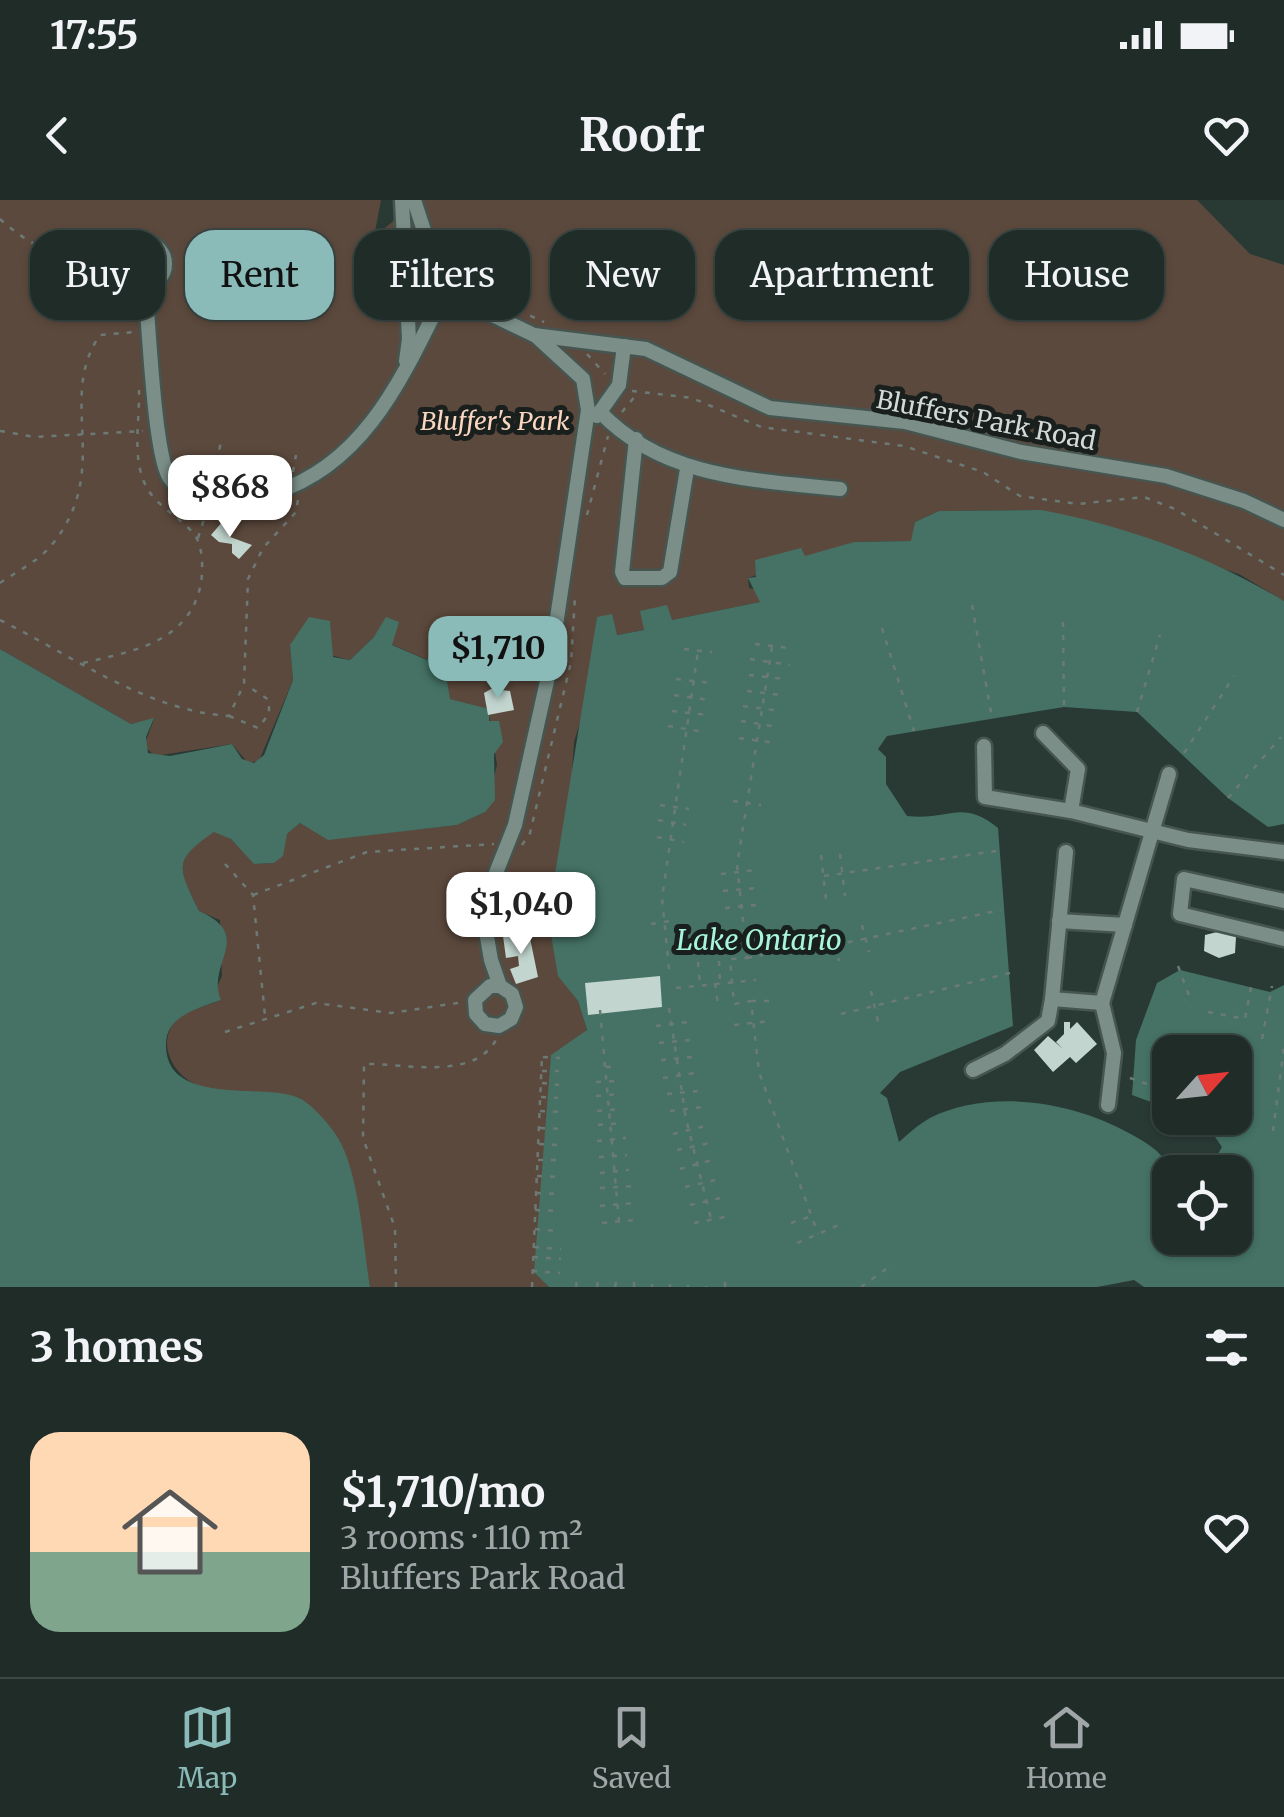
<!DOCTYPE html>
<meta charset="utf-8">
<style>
body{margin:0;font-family:Merriweather,serif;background:#273430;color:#f1f3f6;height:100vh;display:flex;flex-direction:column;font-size:38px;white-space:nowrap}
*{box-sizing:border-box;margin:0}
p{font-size:32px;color:#a1a7a8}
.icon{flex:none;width:55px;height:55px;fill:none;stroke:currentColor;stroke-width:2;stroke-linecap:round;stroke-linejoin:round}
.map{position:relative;height:1087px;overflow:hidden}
.panel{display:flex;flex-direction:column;background:#1f2c28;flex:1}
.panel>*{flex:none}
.top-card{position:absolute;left:30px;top:30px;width:1225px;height:90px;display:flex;gap:20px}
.needle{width:65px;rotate:63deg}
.controls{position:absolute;left:1152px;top:835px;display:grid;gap:20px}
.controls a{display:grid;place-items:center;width:100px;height:100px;border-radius:20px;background:#1f2c28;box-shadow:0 2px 8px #0004,0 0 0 2px #3c4845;font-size:50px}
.price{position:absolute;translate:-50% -85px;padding:0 22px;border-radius:20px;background:#fff;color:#222;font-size:32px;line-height:65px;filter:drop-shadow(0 2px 5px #0008)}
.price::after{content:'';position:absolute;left:50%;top:60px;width:30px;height:22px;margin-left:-15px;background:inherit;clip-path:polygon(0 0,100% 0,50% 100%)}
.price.current{background:#8bbbb9;color:#111}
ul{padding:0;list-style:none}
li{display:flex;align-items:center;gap:30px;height:250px;padding:0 30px}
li+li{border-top:2px solid #3c4845}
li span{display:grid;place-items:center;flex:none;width:280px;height:200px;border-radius:30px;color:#555}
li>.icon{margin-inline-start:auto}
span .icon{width:120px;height:120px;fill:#fffc;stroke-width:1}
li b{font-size:42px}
h2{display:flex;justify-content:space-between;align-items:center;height:120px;padding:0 30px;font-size:42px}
.tag{padding:0 35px;border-radius:30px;background:#1f2c28;box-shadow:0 2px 8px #0004,0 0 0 2px #3c4845;font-size:35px;line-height:90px}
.tag.current{background:#8bbbb9;color:#111}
.status{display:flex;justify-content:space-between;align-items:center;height:70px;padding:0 50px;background:#1f2c28;direction:ltr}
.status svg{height:28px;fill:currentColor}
header{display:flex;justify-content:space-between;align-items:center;height:130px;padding:0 30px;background:#1f2c28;font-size:45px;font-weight:700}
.tabs{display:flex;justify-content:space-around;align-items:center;height:140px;border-top:2px solid #3c4845;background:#1f2c28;font-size:28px;color:#a1a7a8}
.tabs a{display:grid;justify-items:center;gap:5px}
.tabs .current{color:#8bbbb9}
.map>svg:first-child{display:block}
</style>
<div class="status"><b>17:55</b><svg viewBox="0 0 49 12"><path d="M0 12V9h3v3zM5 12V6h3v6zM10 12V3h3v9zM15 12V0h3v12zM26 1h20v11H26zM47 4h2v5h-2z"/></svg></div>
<header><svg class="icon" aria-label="back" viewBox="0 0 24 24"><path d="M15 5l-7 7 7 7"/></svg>Roofr<svg class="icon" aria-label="heart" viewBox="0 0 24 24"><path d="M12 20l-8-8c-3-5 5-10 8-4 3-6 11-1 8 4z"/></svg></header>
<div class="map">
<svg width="1284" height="1087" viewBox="0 0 1284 1087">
<rect width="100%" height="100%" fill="#293a35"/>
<!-- green -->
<path fill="#5c493d" d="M0,0H381L374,37L419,0H1197L1250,54L1284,65V401L1239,374L1041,310L939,311L915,322L912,341L854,342L748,378L749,388L755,389L761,402L672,420L641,411L644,430L616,435L597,417L585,506L574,542L559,776L578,801L587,830L575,840L535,1071L549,1087H370L352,980L300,898C269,895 229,897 199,886C170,875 152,835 184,814C195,808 210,805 221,800L216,789L222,776L220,720L199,711C178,667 172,661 214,631L231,639L255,664L274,663L287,634L300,623L329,639L457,625L485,612L497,565L488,509L449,499L444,463L453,443L435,439L428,460L374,437L350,460L290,445L293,480L259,561L248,563L232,544L155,556L144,546L154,519L131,524L0,449Z"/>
<!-- water -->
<g fill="#457265">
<path d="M1041,310C1127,326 1209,356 1284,401V624L1268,627L1228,598L1137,512L1064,507L887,536L878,549L886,557V584L907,616C950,621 961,598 998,628L1013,826L900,872L880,893L887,898L899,942C908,934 919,924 930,918C988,889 1068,901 1123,930C1138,938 1157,947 1166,962C1177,979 1170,1016 1170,1038H1235V972H1182L1188,963L1215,959L1222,947L1206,924L1190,918H1235V852H1170V909L1132,895L1136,840L1157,783L1180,770L1270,792L1284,785V1087H1144L1134,1080L1097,1087H549L534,1072L551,855L587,830L578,801L558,776L548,717L597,417L612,414L617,435L644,430L640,411L667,405L672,420L760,402L748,378L756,377L755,360L801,348L805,356L854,342L911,341L915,322L939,311Z"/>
<path d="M309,417L330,421L333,457L350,460L374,437L386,417L399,422L392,445L427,460L435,439L453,443L444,463L450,499L489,509V521H499L503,542L494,554L495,600L485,612L457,625L328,640L300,623L287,634L283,656L274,663L254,664L231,639L214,632C172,661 178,667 199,711C256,736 205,764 221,800C200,808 166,815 166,844C165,909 268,881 301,899C312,905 327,922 334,932C359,965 363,1045 370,1087H0V449L131,524L154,518L146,537L148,553L170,556L232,544L242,559L254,563L264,555L293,480L290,445Z"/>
</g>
<!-- building -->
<g fill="#c2d6cf">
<path d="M223,321L231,328L230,337L252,345L239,359L232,353V344L219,342L211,335Z"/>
<path d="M491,489L510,491L514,510L488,515L484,493Z"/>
<path d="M1221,731L1236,737L1235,753L1219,758L1204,751L1205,735Z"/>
<path d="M529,733L538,777L516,784L510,769L519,766L518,756L506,758L503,736Z"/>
<path d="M660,776L662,807L588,815L585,783Z"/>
<path d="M1064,822H1070V829L1077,822L1097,844L1076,863L1070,857L1053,872L1034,850L1048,836L1063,849L1056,842L1064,834Z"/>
</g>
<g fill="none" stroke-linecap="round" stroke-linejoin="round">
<defs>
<g id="minor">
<path d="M402,0L409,139L406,161"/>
<path d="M414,0L429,46L450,82L478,108L534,135L646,149L770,208L905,222L1021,252L1166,276L1244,301L1284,320"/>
<circle cx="143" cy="64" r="22"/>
<path d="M145,87C149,124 154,252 169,277C181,296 202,300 222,303C241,305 256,299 274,293C371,262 407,166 450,82"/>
<path d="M600,212C663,278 754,280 840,289"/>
<path d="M597,216L619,185L624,146"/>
<path d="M636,239L622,372L625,378H662L670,372L687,269"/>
<path d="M1043,533L1078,569L1071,611"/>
<path d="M984,546L985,597L1071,611L1188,640L1284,652"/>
<path d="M1066,652L1052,799L1102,803L1169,574"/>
<path d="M1284,701L1184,679L1180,714L1284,739"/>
<path d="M1059,721L1125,725"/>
<path d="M500,786H490L475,800L476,814L485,824L499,826L511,819L516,807L512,794L500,786L491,760L482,708L515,625L549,472L588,210L583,179L535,135"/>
<path d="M1102,803L1114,853L1108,905"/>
<path d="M973,870L1005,854L1048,821L1052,799"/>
</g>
</defs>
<!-- minor casing -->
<use href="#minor" stroke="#475550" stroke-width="19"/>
<!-- path -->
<g stroke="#6c7a76" stroke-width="2.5" stroke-dasharray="5 8" stroke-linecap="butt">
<path d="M0,19C32,48 76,69 121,64"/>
<path d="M483,94L544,122"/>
<path d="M587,154L605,174"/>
<path d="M632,191L692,198L761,227L904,246L983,272L1020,296L1078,304L1144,297L1175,309L1284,375"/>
<path d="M622,212L636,195"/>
<path d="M0,231L35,237L143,231"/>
<path d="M293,272L296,255"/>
<path d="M212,288L221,241"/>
<path d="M587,315L608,236"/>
<path d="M198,338L206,313"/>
<path d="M0,383C16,372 38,361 50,347C115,270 55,200 100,135L136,132"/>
<path d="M972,405L992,518"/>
<path d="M0,420C71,455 147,511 229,516L244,484L248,379L263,348L296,312L298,299"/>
<path d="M1063,422L1064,507"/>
<path d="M882,428L914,531"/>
<path d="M755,444L789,448"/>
<path d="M772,447L737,665L747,758L730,759L734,804L751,801L759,872L818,1034"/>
<path d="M684,449L712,452"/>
<path d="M750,459L790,465"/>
<path d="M83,463C134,451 190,442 201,383C203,371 203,348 196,337C183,318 158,308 147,288C131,260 140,220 139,189"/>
<path d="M749,475L785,479"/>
<path d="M676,479L712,483"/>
<path d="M747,491L782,495"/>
<path d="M674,495L710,500"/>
<path d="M743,506L781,511"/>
<path d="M672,511L708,515"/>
<path d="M1137,512L1160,435"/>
<path d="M229,516L258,528L269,514V500L246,485"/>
<path d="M741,521L778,527"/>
<path d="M668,526L705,532"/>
<path d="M739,538L776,543"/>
<path d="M1184,553L1234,476"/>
<path d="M1228,598L1281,537"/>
<path d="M733,601L761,605"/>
<path d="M660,605L689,609"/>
<path d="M658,620L686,625"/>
<path d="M657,637L684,642"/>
<path d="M522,645L530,633L571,462L575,397"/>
<path d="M840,654L845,696"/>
<path d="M821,655L826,699"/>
<path d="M225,664L253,695L265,816"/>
<path d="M721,674L755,670"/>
<path d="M824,676L1003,650"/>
<path d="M723,691L756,688"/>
<path d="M253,695L367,652L494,644"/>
<path d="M725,708L757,705"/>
<path d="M651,724L677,720"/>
<path d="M862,725L869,752"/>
<path d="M832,733L839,761"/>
<path d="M728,743L762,739"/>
<path d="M835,745L1001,710"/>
<path d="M747,758L763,755"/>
<path d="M719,761L720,783"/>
<path d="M698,762L700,785"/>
<path d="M1178,766L1190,798L1185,800"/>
<path d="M669,769L662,698L698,451"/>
<path d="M715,783L718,805"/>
<path d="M676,788L756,780"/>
<path d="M871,791L879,826"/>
<path d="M751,801H769"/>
<path d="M669,808L686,919L711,1019"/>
<path d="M600,810L619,1022"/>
<path d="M1208,812L1245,819L1252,782"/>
<path d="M841,814L1010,773"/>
<path d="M734,825L771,821"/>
<path d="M656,826L688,822"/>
<path d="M225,832L316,803L391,813L464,802"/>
<path d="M1262,839L1272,786"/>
<path d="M659,843L691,840"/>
<path d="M543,857L560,858"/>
<path d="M661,860L693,857"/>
<path d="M606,867H616"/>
<path d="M542,871H559"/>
<path d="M663,878L696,873"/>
<path d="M1130,878L1170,892"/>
<path d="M596,882L617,881"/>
<path d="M542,883L559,885"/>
<path d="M667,894L699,891"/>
<path d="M596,896L619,894"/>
<path d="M541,897L558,898"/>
<path d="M540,911L562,912"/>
<path d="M597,911L620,909"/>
<path d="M670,911L702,907"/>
<path d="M598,925L622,923"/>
<path d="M540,928L561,929"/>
<path d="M1273,931L1284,847"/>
<path d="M673,934L705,926"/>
<path d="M597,941L626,938"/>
<path d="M539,944L559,945"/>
<path d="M677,950L710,943"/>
<path d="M599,957L627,955"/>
<path d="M538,960H559"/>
<path d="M680,969L716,959"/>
<path d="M600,973L629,970"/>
<path d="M537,976L558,977"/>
<path d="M685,987L720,979"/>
<path d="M600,988L636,986"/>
<path d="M536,993L559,994"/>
<path d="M690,1005L725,997"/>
<path d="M600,1006L634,1003"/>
<path d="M535,1010L558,1011"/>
<path d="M602,1023L635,1020"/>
<path d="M694,1023L729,1016"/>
<path d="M791,1023L809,1017"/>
<path d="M535,1029L557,1031"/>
<path d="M797,1043L839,1025"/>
<path d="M534,1047L561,1049"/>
<path d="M533,1057L561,1059"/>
<path d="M532,1071L560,1073"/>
<path d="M396,1087L395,1028L363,938L364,864C404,863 475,882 497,838"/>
<path d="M532,1087L542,855"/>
<path d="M576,1087L577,1079"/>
<path d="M597,1087L598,1081"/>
<path d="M615,1087L616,1082"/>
<path d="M634,1087V1082"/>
<path d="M652,1087V1084"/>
<path d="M670,1087V1084"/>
<path d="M688,1087V1085"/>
<path d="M706,1087V1086"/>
<path d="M725,1087V1082"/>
<path d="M861,1087L893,1064"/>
</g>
<!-- minor -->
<use href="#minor" stroke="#7b8e88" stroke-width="14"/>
</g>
<g text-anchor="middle" stroke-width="10" stroke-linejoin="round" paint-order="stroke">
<!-- street labels -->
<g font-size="25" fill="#d1dad7" stroke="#181f1d">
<text transform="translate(986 220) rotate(11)" y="9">Bluffers Park Road</text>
</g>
<!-- park labels -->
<g font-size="25" font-style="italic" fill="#fbd6c0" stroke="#181f1d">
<text x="495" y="230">Bluffer's Park</text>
</g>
<!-- water labels -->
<g font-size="28" font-style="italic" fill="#a7f5dd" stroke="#181f1d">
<text x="759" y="750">Lake Ontario</text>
</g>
</g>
</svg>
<div class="controls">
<a><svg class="needle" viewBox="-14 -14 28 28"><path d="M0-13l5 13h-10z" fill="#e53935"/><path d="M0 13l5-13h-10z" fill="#a1a7a8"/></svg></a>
<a><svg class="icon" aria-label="locate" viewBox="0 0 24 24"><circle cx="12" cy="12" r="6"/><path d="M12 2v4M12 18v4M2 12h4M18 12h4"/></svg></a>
</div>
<b class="price" style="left:230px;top:340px">$868</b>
<b class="price current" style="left:498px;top:501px">$1,710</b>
<b class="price" style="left:521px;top:757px">$1,040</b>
<div class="top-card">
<a class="tag">Buy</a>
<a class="tag current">Rent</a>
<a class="tag">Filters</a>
<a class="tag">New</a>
<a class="tag">Apartment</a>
<a class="tag">House</a>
</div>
</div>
<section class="panel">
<h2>3 homes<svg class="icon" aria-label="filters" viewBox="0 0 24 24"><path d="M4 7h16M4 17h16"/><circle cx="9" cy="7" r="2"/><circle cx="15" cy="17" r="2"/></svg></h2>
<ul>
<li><span style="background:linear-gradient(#ffd9b3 60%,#7fa58c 0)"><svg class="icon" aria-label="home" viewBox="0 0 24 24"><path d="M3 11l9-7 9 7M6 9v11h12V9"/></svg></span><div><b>$1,710/mo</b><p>3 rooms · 110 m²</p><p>Bluffers Park Road</p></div><svg class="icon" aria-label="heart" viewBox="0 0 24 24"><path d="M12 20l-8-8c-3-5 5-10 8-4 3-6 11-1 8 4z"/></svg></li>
</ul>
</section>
<nav class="tabs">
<a class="current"><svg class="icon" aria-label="map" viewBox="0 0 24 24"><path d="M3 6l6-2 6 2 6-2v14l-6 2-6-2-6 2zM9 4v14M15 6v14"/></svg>Map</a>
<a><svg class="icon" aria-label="saved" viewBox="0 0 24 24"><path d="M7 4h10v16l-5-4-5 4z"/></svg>Saved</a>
<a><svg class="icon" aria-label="home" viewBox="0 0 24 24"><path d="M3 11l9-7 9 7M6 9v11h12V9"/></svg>Home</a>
</nav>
